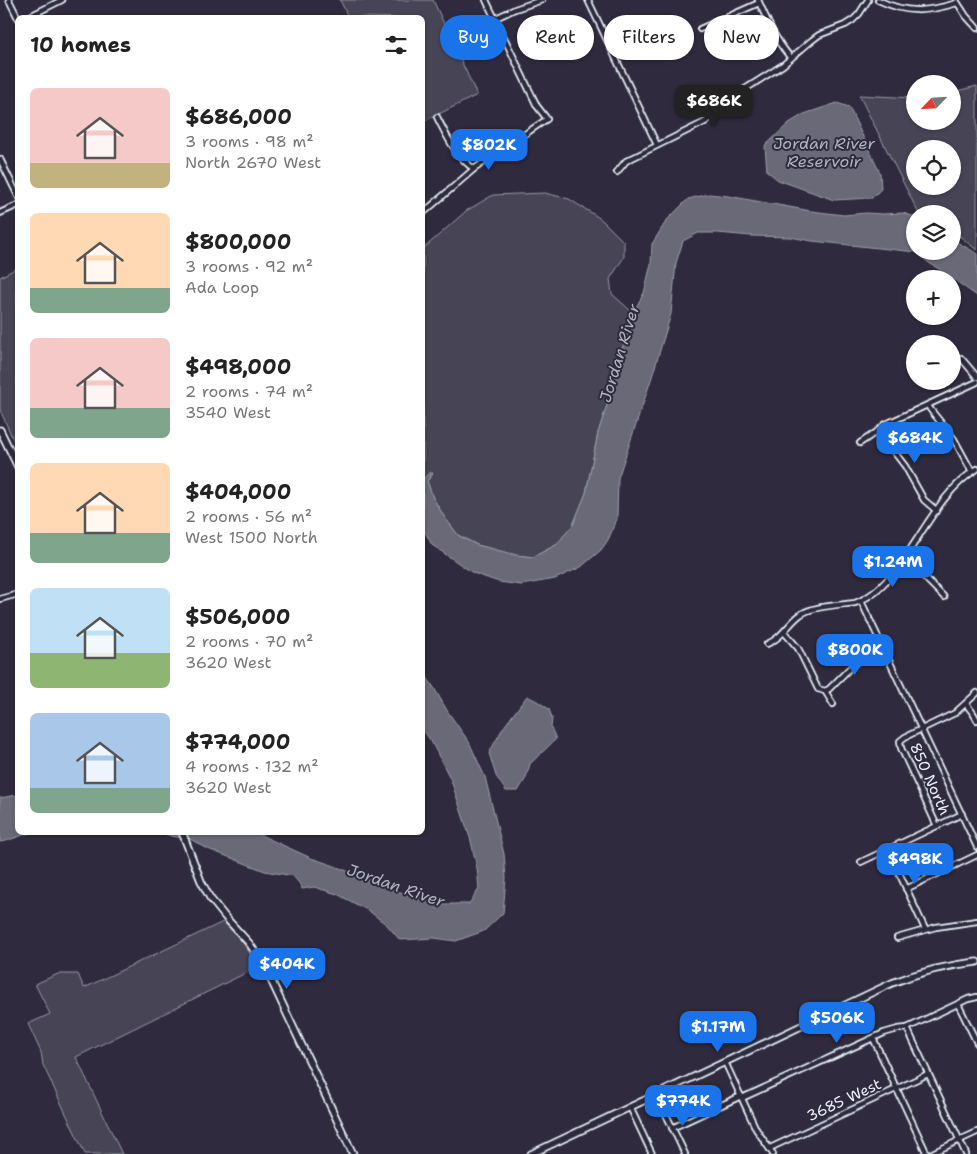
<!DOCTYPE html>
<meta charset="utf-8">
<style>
body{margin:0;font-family:"Shantell Sans",sans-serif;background:#f6f6f6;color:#222;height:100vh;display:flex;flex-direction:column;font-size:19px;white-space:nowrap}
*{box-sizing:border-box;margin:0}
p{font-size:16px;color:#767676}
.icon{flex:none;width:28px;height:28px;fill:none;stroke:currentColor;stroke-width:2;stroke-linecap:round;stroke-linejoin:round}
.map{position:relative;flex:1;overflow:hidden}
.drawer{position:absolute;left:15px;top:15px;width:410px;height:820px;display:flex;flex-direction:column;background:#fff;border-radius:8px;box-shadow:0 1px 4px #0004}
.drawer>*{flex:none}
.guide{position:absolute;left:440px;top:15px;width:461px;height:45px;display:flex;gap:10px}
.needle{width:32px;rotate:245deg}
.tools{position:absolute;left:906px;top:75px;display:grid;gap:10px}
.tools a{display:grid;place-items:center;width:55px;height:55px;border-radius:50%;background:#fff;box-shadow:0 1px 4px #0004;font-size:25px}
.price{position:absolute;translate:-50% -42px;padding:0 11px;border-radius:10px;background:#1a73e8;color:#fff;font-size:16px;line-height:32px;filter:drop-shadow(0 1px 2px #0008)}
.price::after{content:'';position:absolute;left:50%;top:30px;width:15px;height:11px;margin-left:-8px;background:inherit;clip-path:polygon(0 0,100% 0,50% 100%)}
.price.on{background:#222;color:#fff}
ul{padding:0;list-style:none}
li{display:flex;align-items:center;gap:15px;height:125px;padding:0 15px}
li span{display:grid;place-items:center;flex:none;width:140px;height:100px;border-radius:8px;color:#555}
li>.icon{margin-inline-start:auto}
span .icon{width:60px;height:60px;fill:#fffc;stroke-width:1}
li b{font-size:21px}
h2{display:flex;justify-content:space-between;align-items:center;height:60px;padding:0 15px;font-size:21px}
.pill{padding:0 18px;border-radius:22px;background:#fff;box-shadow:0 1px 4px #0004;font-size:18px;line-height:45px}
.pill.on{background:#1a73e8;color:#fff}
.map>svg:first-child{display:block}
</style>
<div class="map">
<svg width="977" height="1154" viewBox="0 0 977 1154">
<rect width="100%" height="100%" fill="#2f2a3d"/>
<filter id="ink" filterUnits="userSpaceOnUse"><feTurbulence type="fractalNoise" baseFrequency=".02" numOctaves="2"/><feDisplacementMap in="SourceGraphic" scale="10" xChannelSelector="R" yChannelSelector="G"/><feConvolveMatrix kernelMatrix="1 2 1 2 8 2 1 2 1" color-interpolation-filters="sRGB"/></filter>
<g filter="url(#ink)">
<!-- green -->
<g fill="#464455" stroke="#979aa6" fill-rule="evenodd">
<path d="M340,0H433L477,95L423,122L422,18L348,17Z"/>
<path d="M977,86V250L953,231L952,214H919L859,95L915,98V121H952L953,92ZM915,149H952V186H915Z"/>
<path d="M545,193L569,199L601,219L624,242V257L610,279L612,294L631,311L632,314L625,341L616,365L608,402L598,433L586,493L573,525L556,545L533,557L516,555L477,545L458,535L445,518L433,498L427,481L433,474L423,479V249L466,211L493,195Z"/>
<path d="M17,268V448L0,410V277Z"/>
<path d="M223,922C238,934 249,951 258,967L76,1057L122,1154H85L43,1065L41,1052L28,1024L50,1014L35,984L58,974H78L84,988Z"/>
</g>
<!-- water -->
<g fill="#696978" stroke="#9c9fab">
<path d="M837,103L849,107L880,173L881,189L872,198L834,200L778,180L767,171L765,146L789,123L804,114Z"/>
<path d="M709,194L728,196L811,211L844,215L866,213L883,214L903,213L915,217V251H952L953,240L971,250L977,254V296L939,269L929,263L916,252L812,241L790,237L751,236L718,233H698L683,241L676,263L671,314L651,380L618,478L617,519L608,540L601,550L581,567L555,579L521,585L499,582L473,573L432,545L423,528V479L429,473H433L427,481L433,498L445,518L459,536L477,545L516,555L533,557L556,545L573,525L586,493L598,433L608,402L616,365L625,341L632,314L644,293L651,264L652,244L667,220L688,199Z"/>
<path d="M423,672L433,686L448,712L469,742L485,777L504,854L506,878L503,913L484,931L456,941L434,938L400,940L387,925L369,911L337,894L314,887L302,889L299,883L293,876L265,871L208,849L190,839L171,836L163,833H256L311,858L332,865L400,892L445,904H469L479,889L477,868L471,841L451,780L431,741L423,730Z"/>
<path d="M527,696L537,701L549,709L552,718L551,728L556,739L530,764L526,778L518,791H506L496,776L489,753L503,728Z"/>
<path d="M17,795L18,832L29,833L6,841L0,842V798Z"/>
</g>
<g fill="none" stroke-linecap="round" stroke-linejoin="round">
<defs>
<g id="minor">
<path d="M9,0L18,18"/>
<path d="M588,0L657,145"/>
<path d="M758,0C768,22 775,40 791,58"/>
<path d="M878,0C907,14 927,12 957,3"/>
<path d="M957,2L966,16L977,28"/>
<path d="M26,18L62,0"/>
<path d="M700,29L759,3"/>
<path d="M453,38L515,9L542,0"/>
<path d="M437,117C447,137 456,156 474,169"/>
<path d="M0,159L18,196"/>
<path d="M617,172L626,161L705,122L742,91L783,65L811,41L819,35L845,25L853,20L859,14L868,0"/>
<path d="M0,213L18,205"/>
<path d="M422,214L474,169L547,119L537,106L486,0"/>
<path d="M961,358L977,377"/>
<path d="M928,405L930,409L954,439L972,472"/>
<path d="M878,431L905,466L924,500L937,511"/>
<path d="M860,443L878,431L884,425L977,382"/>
<path d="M904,559L914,567L944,597"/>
<path d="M0,599L18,594"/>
<path d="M861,601L977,847"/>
<path d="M784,632L798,648L818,689L825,691L833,704"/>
<path d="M767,644C782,638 788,624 800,615C811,606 840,605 855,603C874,596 886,582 898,567C922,535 943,489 977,469"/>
<path d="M825,691L829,689L856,662L883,649"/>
<path d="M966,704L973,713L977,720"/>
<path d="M937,826L901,748L900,741L905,737L955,713L977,693"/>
<path d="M888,849L925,929"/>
<path d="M861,862L962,814"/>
<path d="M906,889L977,855"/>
<path d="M897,938L936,927L977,921"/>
<path d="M958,1004L977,1043"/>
<path d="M907,1028L966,1154"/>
<path d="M873,1038L927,1154"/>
<path d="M725,1062L756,1129L773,1154"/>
<path d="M742,1098L884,1033L898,1029L907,1028L968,999L977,997"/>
<path d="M630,1107L652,1154"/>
<path d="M663,1108L685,1154"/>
<path d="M672,1128L741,1096"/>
<path d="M770,1148L928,1074"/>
<path d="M930,1154L977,1132"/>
</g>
<g id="tertiary">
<path d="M0,430L18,467"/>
<path d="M182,832L201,881L210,898L226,918L249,943L264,965L353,1154"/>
<path d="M531,1154L892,983C920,972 947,965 977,962"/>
</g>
</defs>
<!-- minor casing -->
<use href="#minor" stroke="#e8f1f8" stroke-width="8"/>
<!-- tertiary casing -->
<use href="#tertiary" stroke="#e8f1f8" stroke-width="9"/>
<!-- minor -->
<use href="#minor" stroke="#2f2a3d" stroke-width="4.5"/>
<!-- tertiary -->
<use href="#tertiary" stroke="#2f2a3d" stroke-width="5.5"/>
</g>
</g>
<g text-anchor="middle" stroke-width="4" stroke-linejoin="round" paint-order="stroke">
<!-- street labels -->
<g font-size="15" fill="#e8f1f8" stroke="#2f2a3d">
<text transform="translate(930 779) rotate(66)" y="5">850 North</text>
<text transform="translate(844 1100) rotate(-25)" y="5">3685 West</text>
</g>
<!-- water labels -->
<g font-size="16" font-style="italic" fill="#afb4be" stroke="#2f2a3d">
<text x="824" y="149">Jordan River<tspan x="824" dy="18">Reservoir</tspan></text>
<text transform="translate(619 353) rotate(-73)" y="6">Jordan River</text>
<text transform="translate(396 885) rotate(19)" y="6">Jordan River</text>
</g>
</g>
</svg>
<div class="tools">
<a><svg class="needle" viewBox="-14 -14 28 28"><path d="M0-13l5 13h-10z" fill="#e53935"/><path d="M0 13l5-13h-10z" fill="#767676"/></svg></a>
<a><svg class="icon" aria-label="locate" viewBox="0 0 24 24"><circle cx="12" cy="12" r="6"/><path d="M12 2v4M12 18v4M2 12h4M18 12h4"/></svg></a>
<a><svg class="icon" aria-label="layers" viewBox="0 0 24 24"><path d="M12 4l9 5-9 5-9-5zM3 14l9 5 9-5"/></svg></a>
<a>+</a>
<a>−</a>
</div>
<b class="price on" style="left:714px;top:127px">$686K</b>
<b class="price" style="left:489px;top:171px">$802K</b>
<b class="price" style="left:915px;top:464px">$684K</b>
<b class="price" style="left:893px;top:588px">$1.24M</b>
<b class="price" style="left:855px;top:676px">$800K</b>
<b class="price" style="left:915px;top:885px">$498K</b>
<b class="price" style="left:287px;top:990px">$404K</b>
<b class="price" style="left:837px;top:1044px">$506K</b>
<b class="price" style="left:718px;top:1053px">$1.17M</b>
<b class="price" style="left:683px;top:1127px">$774K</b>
<div class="guide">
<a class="pill on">Buy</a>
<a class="pill">Rent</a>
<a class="pill">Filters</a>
<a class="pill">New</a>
</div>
<section class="drawer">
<h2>10 homes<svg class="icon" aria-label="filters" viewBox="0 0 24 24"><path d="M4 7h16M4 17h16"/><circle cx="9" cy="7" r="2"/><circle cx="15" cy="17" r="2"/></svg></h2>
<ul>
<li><span style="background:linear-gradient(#f6c9c9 75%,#c2b280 0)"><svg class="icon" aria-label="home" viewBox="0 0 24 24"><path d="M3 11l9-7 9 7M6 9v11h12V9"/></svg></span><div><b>$686,000</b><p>3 rooms · 98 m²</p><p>North 2670 West</p></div></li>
<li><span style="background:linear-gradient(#ffd9b3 75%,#7fa58c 0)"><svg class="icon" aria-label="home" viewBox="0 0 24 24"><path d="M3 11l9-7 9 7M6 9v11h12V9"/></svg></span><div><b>$800,000</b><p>3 rooms · 92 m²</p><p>Ada Loop</p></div></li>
<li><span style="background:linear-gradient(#f6c9c9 70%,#7fa58c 0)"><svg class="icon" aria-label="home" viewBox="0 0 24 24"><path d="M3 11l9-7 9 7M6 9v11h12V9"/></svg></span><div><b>$498,000</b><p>2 rooms · 74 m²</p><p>3540 West</p></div></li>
<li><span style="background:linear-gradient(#ffd9b3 70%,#7fa58c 0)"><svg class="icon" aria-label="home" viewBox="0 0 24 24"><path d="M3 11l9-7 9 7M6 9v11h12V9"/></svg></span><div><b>$404,000</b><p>2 rooms · 56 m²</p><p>West 1500 North</p></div></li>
<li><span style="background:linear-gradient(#bfe0f5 65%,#8fb573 0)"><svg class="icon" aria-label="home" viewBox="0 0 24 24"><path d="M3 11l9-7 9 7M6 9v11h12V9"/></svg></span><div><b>$506,000</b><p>2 rooms · 70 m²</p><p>3620 West</p></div></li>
<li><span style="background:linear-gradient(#a9c7e8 75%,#7fa58c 0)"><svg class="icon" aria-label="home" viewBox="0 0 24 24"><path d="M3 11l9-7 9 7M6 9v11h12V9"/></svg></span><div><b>$774,000</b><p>4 rooms · 132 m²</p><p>3620 West</p></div></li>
</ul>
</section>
</div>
